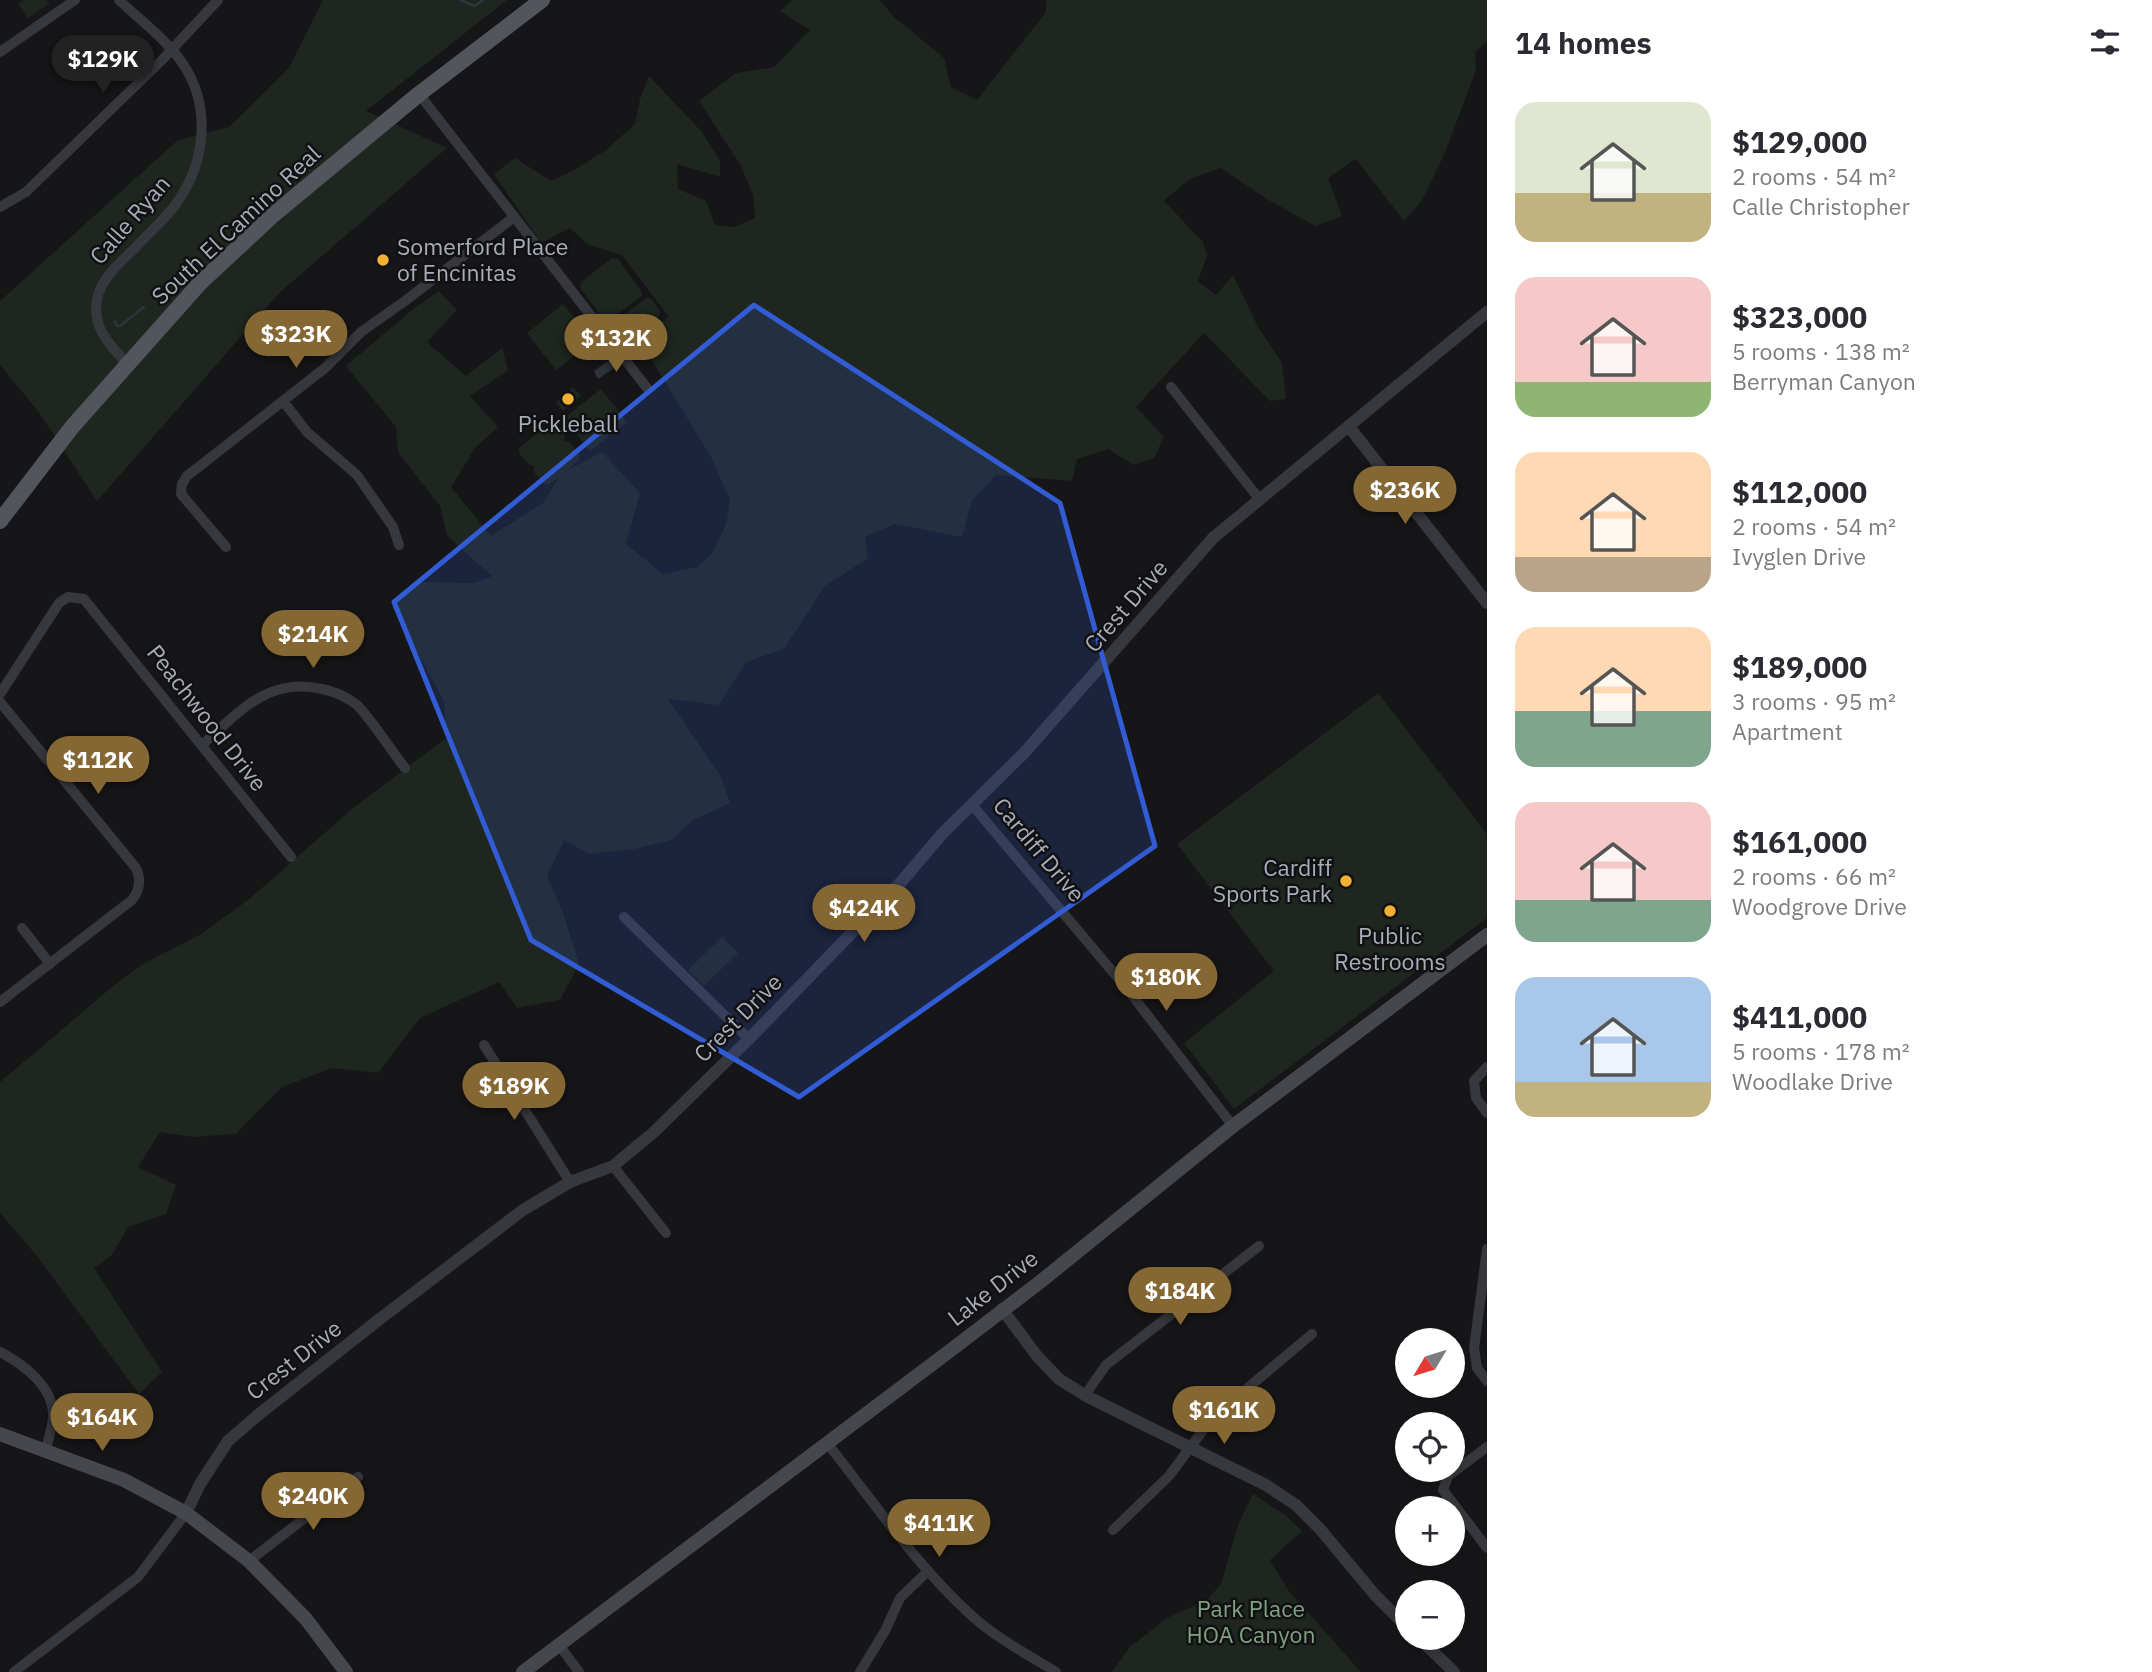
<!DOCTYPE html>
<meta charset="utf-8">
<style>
body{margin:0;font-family:"IBM Plex Sans",sans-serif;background:#f2f2f3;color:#2b2b33;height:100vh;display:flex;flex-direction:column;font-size:26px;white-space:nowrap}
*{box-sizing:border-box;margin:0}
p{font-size:23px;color:#7c7c81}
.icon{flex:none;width:38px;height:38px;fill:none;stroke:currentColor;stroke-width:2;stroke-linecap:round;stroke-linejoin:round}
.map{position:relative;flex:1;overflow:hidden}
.panel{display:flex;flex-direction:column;background:#fff;width:665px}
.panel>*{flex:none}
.needle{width:46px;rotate:232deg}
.fabs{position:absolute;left:1395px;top:1328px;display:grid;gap:14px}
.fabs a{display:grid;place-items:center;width:70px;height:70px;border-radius:50%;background:#fff;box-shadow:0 4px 10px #0003;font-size:35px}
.price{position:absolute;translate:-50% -60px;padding:0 16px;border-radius:24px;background:#856733;color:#fff;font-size:23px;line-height:46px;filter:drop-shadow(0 2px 4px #0008)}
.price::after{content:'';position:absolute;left:50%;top:42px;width:21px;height:16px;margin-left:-10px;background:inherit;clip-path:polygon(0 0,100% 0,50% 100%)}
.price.current{background:#222;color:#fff}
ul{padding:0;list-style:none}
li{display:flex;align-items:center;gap:21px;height:175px;padding:0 28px}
li span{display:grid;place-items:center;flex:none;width:196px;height:140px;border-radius:21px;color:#555}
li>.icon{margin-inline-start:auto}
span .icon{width:84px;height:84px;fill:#fffc;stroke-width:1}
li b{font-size:30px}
h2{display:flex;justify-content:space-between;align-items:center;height:84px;padding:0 28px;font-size:30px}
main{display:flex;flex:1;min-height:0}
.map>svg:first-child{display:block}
</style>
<main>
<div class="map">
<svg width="1487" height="1672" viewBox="0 0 1487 1672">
<rect width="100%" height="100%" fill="#161618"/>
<!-- green -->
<g fill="#1e261f">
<path d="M24,0H46L49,4L28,18L18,4Z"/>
<path d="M323,0H507L366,111L447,148L279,293L97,501L38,411L0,365V301L178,140L229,127L289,68Z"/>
<path d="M792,0H880L893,16L944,58L951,87L977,100L1046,12V0H1487V42L1475,52L1476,70L1444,155L1422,200L1404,221L1356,159L1328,178L1342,216L1315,226L1267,199L1221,168L1191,178L1164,201L1203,242L1207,256L1198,281L1216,295L1233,275L1258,327L1282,363L1286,399L1270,401L1204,333L1136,407L1164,437L1154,458L1133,465L1108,449L1077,459L1072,481L996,475L972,501L962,537L895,524L865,537L868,558L825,586L784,649L746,662L719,705L668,699L720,775L730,803L693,820L672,840L634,849L590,854L564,840L547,876L563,912L579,964L560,1000L517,1008L499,982L420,1018L378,1073L332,1068L282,1087L236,1134L193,1137L160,1132L138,1167L176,1185L166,1214L128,1227L112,1255L94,1268L162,1372L139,1394L36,1255L0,1213V1082L118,982L145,963L201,934L248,900L353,808L446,738L444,701L392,607L421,582L474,583L492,576L447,536L440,506L398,452L396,427L346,366L413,309L439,291L457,310L427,342L466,376L502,348L508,370L470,396L498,427L475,448L451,487L491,536L543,503L559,477L548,485L544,484L533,471L534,466L529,465L519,453V448L548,424H555L565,436L564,441L570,442L580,455L579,460L566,471L602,452L640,493L626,544L663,574L698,567L713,552L726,524L730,500L711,457L678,403L651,359L633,341L669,317L622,255L587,244L570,228L541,243L494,174L515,158L551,181L576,169L606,150L635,124L640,99L649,76L702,132L720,161V177L677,164L678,189L706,201L715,225L734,227L755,218L753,195L741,166L699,101L736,73L774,67L810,30L780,11Z"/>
<path d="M612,258L618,259L641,291L642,296L609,320H604L580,288L581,282Z"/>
<path d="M646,298L651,299L660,311L659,316L628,340L623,339L613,326V323Z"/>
<path d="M563,304L594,341L556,370L527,333Z"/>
<path d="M573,387L581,396L563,411L556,402Z"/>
<path d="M601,389L627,422L590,451L564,418Z"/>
<path d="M1378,693L1487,834V918L1234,1109L1184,1043L1274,971L1177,844Z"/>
<path d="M722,937L738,953L704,986L688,970Z"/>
<path d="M1253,1494L1284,1514L1302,1531L1270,1560L1288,1590L1361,1672H1112L1130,1647L1167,1618L1207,1600L1221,1584L1238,1525Z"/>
</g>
<!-- water -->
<path fill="#2c353c" d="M608,361L613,362L614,368L598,379L594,371Z"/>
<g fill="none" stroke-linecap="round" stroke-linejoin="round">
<!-- stream -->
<g stroke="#2c353c" stroke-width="2.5">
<path d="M460,0L475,6L483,0"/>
<path d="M115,321L117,326H120L144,307"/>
</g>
<!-- minor -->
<g stroke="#37383d" stroke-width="10">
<path d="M119,0C140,20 167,40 183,64C213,109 205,168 172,209C161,223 147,235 135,248C121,262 101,278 97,299C92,328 109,344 127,364"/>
<path d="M0,52L75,0"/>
<path d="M419,94L647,388"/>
<path d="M0,207L26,192L162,60L218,0"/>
<path d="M1171,387L1260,500"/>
<path d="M283,401L307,432L357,475L393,527L399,545"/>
<path d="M226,547L181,494L182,484L187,476L325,368L361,332L405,301L514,217"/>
<path d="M0,694L59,603L68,597L84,599L291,857"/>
<path d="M0,702L136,868C141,879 140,890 132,900L0,1002"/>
<path d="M202,745C238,713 268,676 322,689C333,691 346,697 356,704C370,717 392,752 405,768"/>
<path d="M973,806L1128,990L1233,1126"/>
<path d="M624,917L749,1039"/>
<path d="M22,928L50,964"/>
<path d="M484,1045L570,1182"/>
<path d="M1487,1067L1474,1081L1476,1098L1487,1113"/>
<path d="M613,1166L666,1233"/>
<path d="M1487,1249L1474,1348L1477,1368L1487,1381"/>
<path d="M0,1352C23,1364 55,1387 53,1418C52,1428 48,1440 46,1450"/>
<path d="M1085,1395L1106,1365L1259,1246"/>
<path d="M827,1443C873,1501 916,1565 971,1615C996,1638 1027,1654 1056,1672"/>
<path d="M1487,1447L1448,1476L1443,1490L1487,1548"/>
<path d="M1113,1530L1169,1476L1212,1418L1312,1334"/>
<path d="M249,1561L358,1477"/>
<path d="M559,1645L579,1672"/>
<path d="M14,1672L138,1577L186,1513"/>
<path d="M860,1672L885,1631L900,1598L928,1571"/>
</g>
<!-- tertiary -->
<g stroke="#37383d" stroke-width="12">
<path d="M1350,428L1487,603"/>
<path d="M1002,1309L1037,1356L1059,1379L1088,1397L1266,1485L1296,1505L1320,1529L1375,1595L1407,1627"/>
<path d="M186,1513L200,1484L228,1441L258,1415L381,1318L523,1210L570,1182L613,1166L654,1132L749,1039L901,882L942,834L1025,752L1213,538L1487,312"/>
<path d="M1419,1638L1454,1672"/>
</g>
<!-- secondary -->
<g stroke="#45474d" stroke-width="14">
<path d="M0,1434L124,1480L186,1513L249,1561L306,1619L346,1672"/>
<path d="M523,1672L947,1353L1040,1282L1233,1126L1487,935"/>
</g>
<!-- primary -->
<path stroke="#53555c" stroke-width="16" d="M0,521L72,427L200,283L273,215L419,94L542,0"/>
</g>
<!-- marked area -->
<path fill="#325cd3" fill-opacity="0.2" stroke="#325cd3" stroke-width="5" stroke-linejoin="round" d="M754,305L1060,503L1155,846L799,1097L531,940L394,602Z"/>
<!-- markers -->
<g fill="#f2b134" stroke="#111113" stroke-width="2.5">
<circle cx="383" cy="260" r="7"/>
<circle cx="568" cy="399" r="7"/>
<circle cx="1346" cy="881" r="7"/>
<circle cx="1390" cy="911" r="7"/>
</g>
<g text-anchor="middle" stroke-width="5" stroke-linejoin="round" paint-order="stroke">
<!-- street labels -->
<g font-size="23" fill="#a8adb8" stroke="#111113">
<text transform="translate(130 220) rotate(-49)" y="8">Calle Ryan</text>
<text transform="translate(236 225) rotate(-43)" y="8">South El Camino Real</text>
<text transform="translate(1126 606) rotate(-49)" y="8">Crest Drive</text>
<text transform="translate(207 718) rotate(52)" y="8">Peachwood Drive</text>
<text transform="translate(1039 850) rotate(50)" y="8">Cardiff Drive</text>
<text transform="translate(738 1018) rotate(-45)" y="8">Crest Drive</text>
<text transform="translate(993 1288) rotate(-38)" y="8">Lake Drive</text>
<text transform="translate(294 1360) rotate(-38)" y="8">Crest Drive</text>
</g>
<!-- poi labels -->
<g font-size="23" fill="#a8adb8" stroke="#111113">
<text x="397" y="255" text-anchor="start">Somerford Place<tspan x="397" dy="26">of Encinitas</tspan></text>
<text x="568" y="432">Pickleball</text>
<text x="1332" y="876" text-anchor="end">Cardiff<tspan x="1332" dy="26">Sports Park</tspan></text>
<text x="1390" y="944">Public<tspan x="1390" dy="26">Restrooms</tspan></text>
</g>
<!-- park labels -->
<g font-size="23" fill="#7fa381" stroke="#111113">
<text x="1251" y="1617">Park Place<tspan x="1251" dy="26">HOA Canyon</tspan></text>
</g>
</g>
</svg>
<div class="fabs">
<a><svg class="needle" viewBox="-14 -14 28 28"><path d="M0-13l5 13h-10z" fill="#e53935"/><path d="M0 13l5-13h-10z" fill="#7c7c81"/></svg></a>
<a><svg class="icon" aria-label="locate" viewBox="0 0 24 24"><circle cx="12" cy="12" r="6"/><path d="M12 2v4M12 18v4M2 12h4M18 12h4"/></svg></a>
<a>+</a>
<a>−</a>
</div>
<b class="price current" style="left:103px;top:95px">$129K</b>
<b class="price" style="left:296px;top:370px">$323K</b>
<b class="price" style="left:616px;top:374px">$132K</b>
<b class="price" style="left:1405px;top:526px">$236K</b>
<b class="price" style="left:313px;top:670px">$214K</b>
<b class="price" style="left:98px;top:796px">$112K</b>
<b class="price" style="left:864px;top:944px">$424K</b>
<b class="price" style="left:1166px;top:1013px">$180K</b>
<b class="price" style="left:514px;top:1122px">$189K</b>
<b class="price" style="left:1180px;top:1327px">$184K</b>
<b class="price" style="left:1224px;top:1446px">$161K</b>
<b class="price" style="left:102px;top:1453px">$164K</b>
<b class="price" style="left:313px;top:1532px">$240K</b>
<b class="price" style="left:939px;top:1559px">$411K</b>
</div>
<section class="panel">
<h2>14 homes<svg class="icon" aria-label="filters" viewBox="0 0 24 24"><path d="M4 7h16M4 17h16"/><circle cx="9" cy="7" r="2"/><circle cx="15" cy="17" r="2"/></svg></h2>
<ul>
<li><span style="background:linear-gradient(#dfe7d0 65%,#c2b280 0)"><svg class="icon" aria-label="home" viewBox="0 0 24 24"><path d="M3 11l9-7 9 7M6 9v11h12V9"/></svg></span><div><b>$129,000</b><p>2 rooms · 54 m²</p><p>Calle Christopher</p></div></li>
<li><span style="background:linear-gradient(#f6c9c9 75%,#8fb573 0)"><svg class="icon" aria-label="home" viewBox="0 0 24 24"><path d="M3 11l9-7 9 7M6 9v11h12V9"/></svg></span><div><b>$323,000</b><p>5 rooms · 138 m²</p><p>Berryman Canyon</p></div></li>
<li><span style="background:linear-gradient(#ffd9b3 75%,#b9a48a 0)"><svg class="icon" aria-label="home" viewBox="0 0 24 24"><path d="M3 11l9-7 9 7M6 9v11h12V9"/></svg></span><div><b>$112,000</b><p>2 rooms · 54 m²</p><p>Ivyglen Drive</p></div></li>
<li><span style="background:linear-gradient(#ffd9b3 60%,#7fa58c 0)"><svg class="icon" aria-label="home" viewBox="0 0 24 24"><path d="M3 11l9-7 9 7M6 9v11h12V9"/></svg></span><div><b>$189,000</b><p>3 rooms · 95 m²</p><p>Apartment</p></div></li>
<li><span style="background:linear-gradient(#f6c9c9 70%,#7fa58c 0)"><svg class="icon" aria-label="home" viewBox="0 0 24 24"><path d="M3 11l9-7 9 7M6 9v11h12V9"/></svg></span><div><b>$161,000</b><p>2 rooms · 66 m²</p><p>Woodgrove Drive</p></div></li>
<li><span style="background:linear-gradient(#a9c7e8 75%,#c2b280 0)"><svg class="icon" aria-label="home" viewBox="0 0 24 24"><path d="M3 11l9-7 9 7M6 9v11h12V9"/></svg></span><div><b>$411,000</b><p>5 rooms · 178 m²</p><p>Woodlake Drive</p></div></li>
</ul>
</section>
</main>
